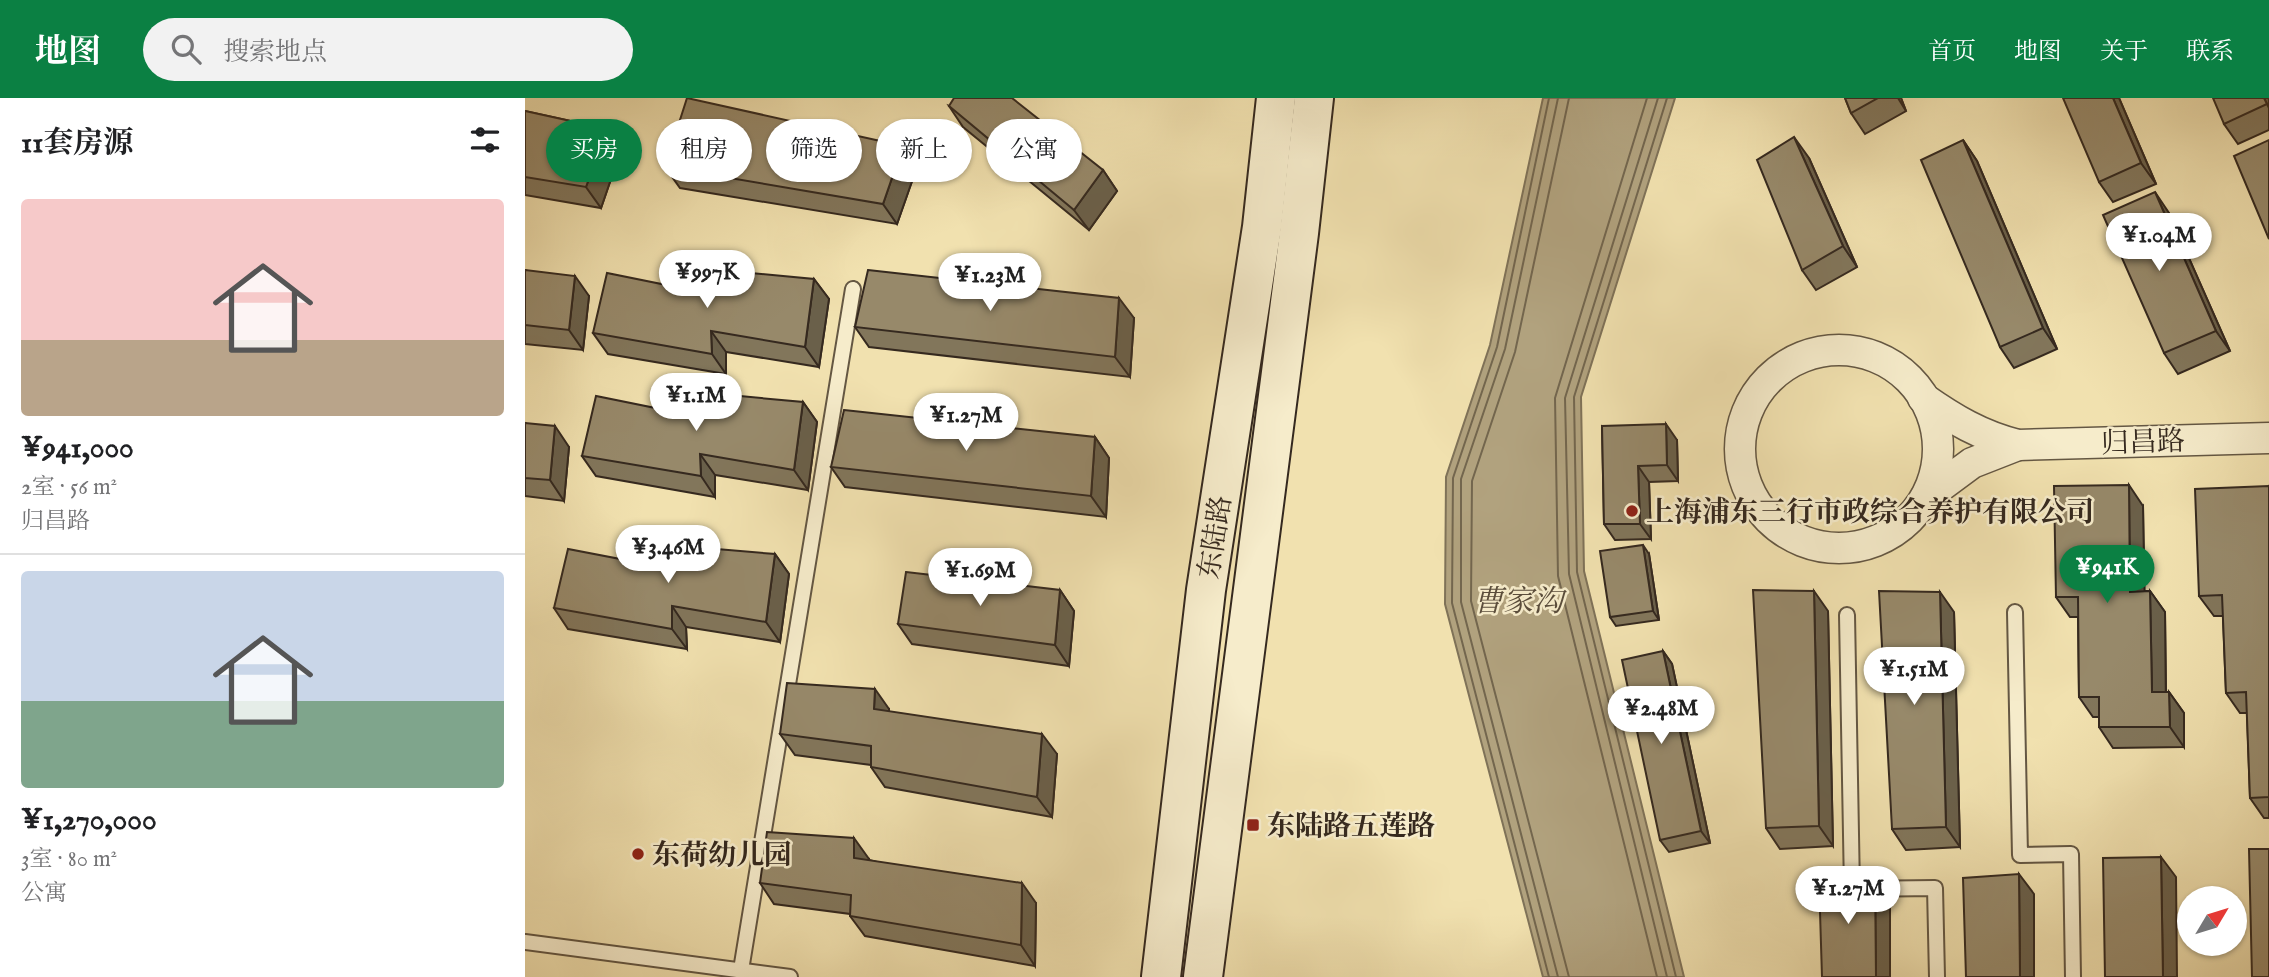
<!DOCTYPE html>
<html lang="zh">
<meta charset="utf-8">
<style>
body{margin:0;font-family:"IM FELL English","Noto Serif SC",serif;background:#f2f2f2;color:#202124;height:100vh;display:flex;flex-direction:column;font-size:26px;white-space:nowrap}
*{box-sizing:border-box;margin:0}
p{font-size:23px;color:#757577}
.icon{flex:none;width:38px;height:38px;fill:none;stroke:currentColor;stroke-width:2;stroke-linecap:round;stroke-linejoin:round}
.map{position:relative;flex:1;overflow:hidden}
.details{display:flex;flex-direction:column;background:#fff;width:525px}
.details>*{flex:none}
.banner{position:absolute;left:21px;top:21px;width:665px;height:63px;display:flex;gap:14px}
.needle{width:46px;rotate:52deg}
.fabs{position:absolute;left:1652px;top:788px;display:grid;gap:14px}
.fabs a{display:grid;place-items:center;width:70px;height:70px;border-radius:50%;background:#fff;box-shadow:0 2px 5px #0004;font-size:35px}
.price{position:absolute;translate:-50% -60px;padding:0 16px;border-radius:24px;background:#fff;color:#222;font-size:23px;line-height:46px;filter:drop-shadow(0 2px 4px #0008)}
.price::after{content:'';position:absolute;left:50%;top:42px;width:21px;height:16px;margin-left:-10px;background:inherit;clip-path:polygon(0 0,100% 0,50% 100%)}
.price.on{background:#0b8043;color:#fff}
ul{padding:0;list-style:none}
li{display:grid;align-content:center;gap:14px;height:371px;padding:0 21px}
li+li{border-top:2px solid #e0e0e0}
li span{display:grid;place-items:center;height:217px;border-radius:7px;color:#555}
li>.icon{margin-inline-start:auto}
span .icon{width:126px;height:126px;fill:#fffc;stroke-width:1}
li b{font-size:30px}
h2{display:flex;justify-content:space-between;align-items:center;height:84px;padding:0 21px;font-size:30px}
.pill{padding:0 24px;border-radius:32px;background:#fff;box-shadow:0 2px 5px #0004;font-size:24px;line-height:63px}
.pill.on{background:#0b8043;color:#fff}
header{display:flex;align-items:center;gap:42px;box-sizing:border-box;height:98px;padding:0 35px;background:#0b8043;color:#fff}
header strong{font-size:33px}
nav{display:flex;gap:38px;margin-inline-start:auto;font-size:24px}
.search{width:490px;height:63px;background:#f2f2f2;display:flex;align-items:center;gap:18px;box-sizing:border-box;padding:0 24px;border-radius:38px;color:#757577;font-size:26px}
main{display:flex;flex:1;min-height:0}
.map>svg:first-child{display:block}
</style>
<header>
<strong>地图</strong>
<div class="search"><svg class="icon" aria-label="search" viewBox="0 0 24 24"><circle cx="10" cy="10" r="6"/><path d="M15 15l6 6"/></svg>搜索地点</div>
<nav><a>首页</a><a>地图</a><a>关于</a><a>联系</a></nav>
</header>
<main>
<section class="details">
<h2>11套房源<svg class="icon" aria-label="filters" viewBox="0 0 24 24"><path d="M4 7h16M4 17h16"/><circle cx="9" cy="7" r="2"/><circle cx="15" cy="17" r="2"/></svg></h2>
<ul>
<li><span style="background:linear-gradient(#f6c9c9 65%,#b9a48a 0)"><svg class="icon" aria-label="home" viewBox="0 0 24 24"><path d="M3 11l9-7 9 7M6 9v11h12V9"/></svg></span><div><b>¥941,000</b><p>2室 · 56 m²</p><p>归昌路</p></div></li>
<li><span style="background:linear-gradient(#c9d6e8 60%,#7fa58c 0)"><svg class="icon" aria-label="home" viewBox="0 0 24 24"><path d="M3 11l9-7 9 7M6 9v11h12V9"/></svg></span><div><b>¥1,270,000</b><p>3室 · 80 m²</p><p>公寓</p></div></li>
</ul>
</section>
<div class="map">
<svg width="1744" height="879" viewBox="0 0 1744 879">
<rect width="100%" height="100%" fill="#f1e1af"/>
<filter id="stains"><feTurbulence type="fractalNoise" baseFrequency=".00286" numOctaves="4"/><feColorMatrix values="0 0 0 0 .2 0 0 0 0 .09 0 0 0 0 .02 0 0 0 .5 -.17"/></filter>
<radialGradient id="worn" r=".72"><stop offset=".6" stop-color="#630" stop-opacity="0"/><stop offset="1" stop-color="#630" stop-opacity=".3"/></radialGradient>
<!-- water -->
<path fill="#b1a27e" stroke="#7f7258" stroke-width="2" d="M1018,0H1150L1056,299L1059,473L1159,879H1018L920,506L921,379L965,247Z"/>
<g fill="none" stroke-linecap="round" stroke-linejoin="round">
<!-- shore -->
<g stroke="#73664e" stroke-width="2">
<path d="M1122,0L1030,300L1033,478L1132,879"/>
<path d="M1133,0L1040,300L1044,476L1142,879"/>
<path d="M1142,0L1049,299L1052,474L1151,879"/>
<path d="M1024,879L927,505L928,380L972,249L1024,0"/>
<path d="M1033,879L936,504V381L980,251L1033,0"/>
<path d="M1044,879L946,503L947,383L990,254L1044,0"/>
</g>
<defs>
<g id="lane">
<path d="M1490,514L1495,757L1546,756L1548,879"/>
<path d="M1322,517L1327,791L1410,790L1412,879"/>
<path d="M0,844L265,879"/>
<path d="M216,872L328,191"/>
</g>
<g id="street">
<circle cx="1314" cy="351" r="99"/>
<path d="M1398,300C1428,321 1456,338 1493,347L1744,340"/>
<path d="M1401,399L1447,365L1493,347"/>
</g>
<g id="secondary">
<path d="M636,879L681,492L737,129L751,0"/>
<path d="M678,879L774,135L789,0"/>
</g>
</defs>
<!-- lane casing -->
<use href="#lane" stroke="#645743" stroke-width="18"/>
<!-- street casing -->
<use href="#street" stroke="#645743" stroke-width="33"/>
<!-- secondary casing -->
<use href="#secondary" stroke="#35291f" stroke-width="42"/>
<!-- lane -->
<use href="#lane" stroke="#f6eccb" stroke-width="14"/>
<!-- street -->
<use href="#street" stroke="#f6eccb" stroke-width="30"/>
<!-- secondary -->
<use href="#secondary" stroke="#f6eccb" stroke-width="38"/>
</g>
<!-- wall -->
<g fill="#82765b" stroke="#35291f" stroke-width="2">
<path d="M1320,0H1376L1381,13L1340,36L1326,15Z"/>
<path d="M1594,0L1631,86L1588,104L1574,84Z"/>
<path d="M1744,0V32L1713,46L1699,26Z"/>
<path d="M424,8L578,72L592,93L564,132L438,29Z"/>
<path d="M0,13L82,31L96,52L76,110L0,97Z"/>
<path d="M1438,42L1452,63L1532,251L1489,270L1475,249Z"/>
<path d="M1284,60L1332,169L1291,192L1277,172Z"/>
<path d="M140,69H392L372,126L155,90Z"/>
<path d="M1644,115L1705,253L1653,276L1639,255Z"/>
<path d="M0,172L64,198L58,252L0,246Z"/>
<path d="M289,181L304,201L294,269L201,254V276L83,256L68,235Z"/>
<path d="M609,220L605,279L344,249L330,229Z"/>
<path d="M278,304L292,324L283,392L190,377V399L71,378L57,358Z"/>
<path d="M0,325L44,349L39,403L0,398Z"/>
<path d="M1077,328L1152,342L1153,383L1124,384L1126,441L1090,442L1079,426Z"/>
<path d="M570,339L584,360L581,419L320,389L306,369Z"/>
<path d="M1744,388V720H1739L1725,700L1722,615H1715L1701,595L1698,518H1689L1674,498Z"/>
<path d="M1618,408L1619,493H1625L1640,514L1641,594H1644L1659,615V649L1588,650L1574,629V619H1568L1554,599L1553,519H1545L1531,499Z"/>
<path d="M250,456L264,476L255,544L161,529L162,551L43,531L29,510L137,469Z"/>
<path d="M1124,456L1134,522L1091,528L1085,519Z"/>
<path d="M535,492L549,513L544,568L387,546L373,526Z"/>
<path d="M1303,513L1308,748L1255,751L1241,730Z"/>
<path d="M1429,514L1435,749L1381,752L1367,731Z"/>
<path d="M1138,553L1147,566L1185,745L1144,754L1135,742Z"/>
<path d="M364,611V614L532,656L527,719L360,689L346,669V667L270,657L255,636Z"/>
<path d="M344,761V762L511,805L510,868L340,838L325,818V816L249,806L235,785Z"/>
</g>
<!-- shaded-wall -->
<g fill="#6a604a" stroke="#35291f" stroke-width="2">
<path d="M1373,0H1376L1381,13Z"/>
<path d="M1588,0H1594L1631,86L1616,65Z"/>
<path d="M1739,0H1744V10Z"/>
<path d="M82,31L96,52L76,110L61,89Z"/>
<path d="M1269,39L1284,60L1332,169L1318,148Z"/>
<path d="M1438,42L1452,63L1532,251L1518,230Z"/>
<path d="M378,48L392,69L372,126L358,106Z"/>
<path d="M578,72L592,93L564,132L549,112Z"/>
<path d="M1630,94L1644,115L1705,253L1691,233Z"/>
<path d="M50,178L64,198L58,252L44,232Z"/>
<path d="M289,181L304,201L294,269L280,249Z"/>
<path d="M594,200L609,220L605,279L590,259Z"/>
<path d="M186,233L201,254V276L187,256Z"/>
<path d="M278,304L292,324L283,392L269,372Z"/>
<path d="M1141,326L1152,342L1153,383L1142,367Z"/>
<path d="M30,328L44,349L39,403L25,382Z"/>
<path d="M570,339L584,360L581,419L566,398Z"/>
<path d="M175,356L190,377V399L176,378Z"/>
<path d="M1113,368L1124,384L1126,441L1115,426Z"/>
<path d="M1604,387L1618,408L1620,514L1605,494Z"/>
<path d="M1118,447L1124,456L1134,522L1128,513Z"/>
<path d="M250,456L264,476L255,544L241,524Z"/>
<path d="M535,492L549,513L544,568L530,547Z"/>
<path d="M1289,493L1303,513L1308,748L1294,728Z"/>
<path d="M1625,493L1640,514L1641,615L1627,594Z"/>
<path d="M1415,494L1429,514L1435,749L1421,729Z"/>
<path d="M147,508L161,529L162,551L147,531Z"/>
<path d="M1138,553L1147,566L1185,745L1176,733Z"/>
<path d="M350,591L364,611L363,632L349,611Z"/>
<path d="M1644,594L1659,615V649L1645,629Z"/>
<path d="M517,636L532,656L527,719L512,699Z"/>
<path d="M329,740L344,761L343,781L329,760Z"/>
<path d="M1636,759L1651,779L1652,879H1638Z"/>
<path d="M1350,776L1365,797V879H1351Z"/>
<path d="M1494,776L1509,796V879H1495Z"/>
<path d="M497,785L511,805L510,868L496,847Z"/>
</g>
<!-- building -->
<g fill="#97896a" stroke="#35291f" stroke-width="2">
<path d="M162,0L378,48L358,106L140,69Z"/>
<path d="M429,0H487L578,72L549,112L424,8Z"/>
<path d="M1320,0H1353L1326,15Z"/>
<path d="M1538,0H1588L1616,65L1574,84Z"/>
<path d="M1688,0H1739L1742,6L1699,26Z"/>
<path d="M0,13L82,31L61,89L0,79Z"/>
<path d="M1269,39L1318,148L1277,172L1232,62Z"/>
<path d="M1438,42L1518,230L1475,249L1396,62Z"/>
<path d="M1744,42V141L1709,58Z"/>
<path d="M1630,94L1691,233L1639,255L1578,117Z"/>
<path d="M183,171L289,181L280,249L186,233L187,256L68,235L82,175L176,194Z"/>
<path d="M0,172L50,178L44,232L0,227Z"/>
<path d="M343,172L594,200L590,259L330,229Z"/>
<path d="M172,294L278,304L269,372L175,356L176,378L57,358L71,298L165,317Z"/>
<path d="M319,312L570,339L566,398L306,369Z"/>
<path d="M0,325L30,328L25,382L0,380Z"/>
<path d="M1141,326L1142,367L1113,368L1115,426H1079L1077,328Z"/>
<path d="M1604,387L1605,494L1625,493L1627,594H1644L1645,629H1574V599H1554L1553,499H1531L1529,388Z"/>
<path d="M1744,388V699L1725,700L1721,594L1701,595L1697,497L1674,498L1670,391Z"/>
<path d="M144,447L250,456L241,524L147,508V531L29,510L43,451L137,469Z"/>
<path d="M1118,447L1128,513L1085,519L1075,453Z"/>
<path d="M381,474L535,492L530,547L373,526Z"/>
<path d="M1228,492L1289,493L1294,728L1241,730Z"/>
<path d="M1354,493L1415,494L1421,729L1367,731Z"/>
<path d="M1138,553L1176,733L1135,742L1097,562Z"/>
<path d="M262,585L350,591L349,611L517,636L512,699L346,669V648L255,636Z"/>
<path d="M242,734L329,740V760L497,785L496,847L325,818L326,797L235,785Z"/>
<path d="M1724,751H1744V879H1727Z"/>
<path d="M1636,759L1638,879H1580L1578,760Z"/>
<path d="M1350,776L1351,879H1297L1294,781Z"/>
<path d="M1494,776L1495,879H1441L1438,780Z"/>
</g>
<!-- markers -->
<g fill="#8f2418" stroke="#f6eccb" stroke-width="2.5">
<circle cx="1107" cy="413" r="7"/>
<rect x="721" y="720" width="14" height="14" rx="3.5"/>
<circle cx="113" cy="756" r="7"/>
</g>
<g text-anchor="middle" stroke-width="5" stroke-linejoin="round" paint-order="stroke">
<!-- street labels -->
<g font-size="28" fill="#35291f" stroke="#f6eccb">
<text transform="translate(1618 343) rotate(-2)" y="10">归昌路</text>
<text transform="translate(689 439) rotate(-81)" y="10">东陆路</text>
</g>
<!-- poi labels -->
<g font-size="28" font-weight="bold" fill="#35291f" stroke="#f6eccb" text-anchor="start">
<text x="1121" y="423">上海浦东三行市政综合养护有限公司</text>
<text x="742" y="737">东陆路五莲路</text>
<text x="127" y="766">东荷幼儿园</text>
</g>
<!-- water labels -->
<g font-size="30" font-style="italic" fill="#5a4d3c" stroke="#f6eccb">
<text x="993" y="513">曹家沟</text>
</g>
</g>
<rect width="100%" height="100%" filter="url(#stains)"/>
<rect width="100%" height="100%" fill="url(#worn)"/>
</svg>
<div class="fabs">
<a><svg class="needle" viewBox="-14 -14 28 28"><path d="M0-13l5 13h-10z" fill="#e53935"/><path d="M0 13l5-13h-10z" fill="#757577"/></svg></a>
</div>
<b class="price" style="left:1634px;top:175px">¥1.04M</b>
<b class="price" style="left:182px;top:212px">¥997K</b>
<b class="price" style="left:465px;top:215px">¥1.23M</b>
<b class="price" style="left:171px;top:335px">¥1.1M</b>
<b class="price" style="left:441px;top:355px">¥1.27M</b>
<b class="price" style="left:143px;top:487px">¥3.46M</b>
<b class="price on" style="left:1582px;top:507px">¥941K</b>
<b class="price" style="left:455px;top:510px">¥1.69M</b>
<b class="price" style="left:1389px;top:609px">¥1.51M</b>
<b class="price" style="left:1136px;top:648px">¥2.48M</b>
<b class="price" style="left:1323px;top:828px">¥1.27M</b>
<div class="banner">
<a class="pill on">买房</a>
<a class="pill">租房</a>
<a class="pill">筛选</a>
<a class="pill">新上</a>
<a class="pill">公寓</a>
</div>
</div>
</main>
